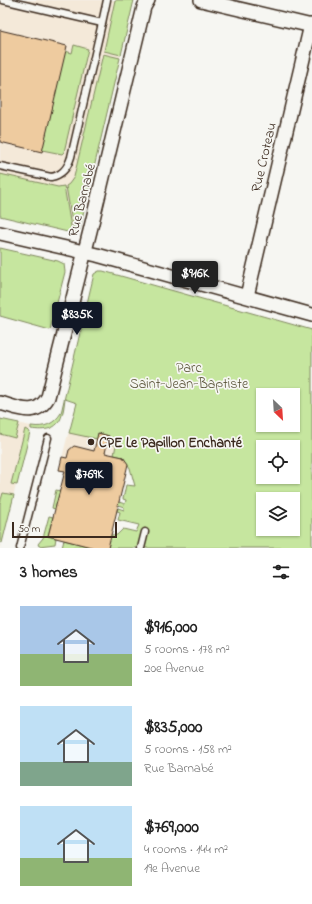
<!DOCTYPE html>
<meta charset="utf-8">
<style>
body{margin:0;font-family:"Indie Flower",sans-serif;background:#f2f2f2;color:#222;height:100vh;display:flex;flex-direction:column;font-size:15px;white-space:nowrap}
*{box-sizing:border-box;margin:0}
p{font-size:13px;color:#767676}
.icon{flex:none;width:22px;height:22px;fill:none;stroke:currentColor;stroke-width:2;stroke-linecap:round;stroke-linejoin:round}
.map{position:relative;height:548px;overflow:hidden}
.panel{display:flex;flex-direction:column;background:#fff;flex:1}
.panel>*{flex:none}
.needle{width:26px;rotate:155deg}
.buttons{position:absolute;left:256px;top:388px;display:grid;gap:8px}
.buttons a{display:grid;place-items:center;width:44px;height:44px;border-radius:0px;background:#fff;box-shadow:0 1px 3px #0004;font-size:20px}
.scale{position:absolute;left:12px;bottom:10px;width:105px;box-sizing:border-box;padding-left:4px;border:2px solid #3b2a1e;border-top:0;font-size:11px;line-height:14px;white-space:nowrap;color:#3b2a1e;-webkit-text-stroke:3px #f6f6f2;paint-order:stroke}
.price{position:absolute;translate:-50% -34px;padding:0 9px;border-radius:4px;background:#111827;color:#fff;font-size:13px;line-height:26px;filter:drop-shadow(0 1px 2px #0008)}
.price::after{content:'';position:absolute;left:50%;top:24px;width:12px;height:9px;margin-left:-6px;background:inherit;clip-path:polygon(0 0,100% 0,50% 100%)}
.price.selected{background:#222;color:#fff}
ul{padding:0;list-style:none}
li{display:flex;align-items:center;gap:12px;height:100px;padding:0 20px}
li span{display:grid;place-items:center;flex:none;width:112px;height:80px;border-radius:0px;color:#555}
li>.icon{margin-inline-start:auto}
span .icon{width:48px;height:48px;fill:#fffc;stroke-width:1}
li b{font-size:17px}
h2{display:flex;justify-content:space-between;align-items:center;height:48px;padding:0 20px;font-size:17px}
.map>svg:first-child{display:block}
</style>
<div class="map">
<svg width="312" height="548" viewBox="0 0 312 548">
<rect width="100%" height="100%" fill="#f6f6f2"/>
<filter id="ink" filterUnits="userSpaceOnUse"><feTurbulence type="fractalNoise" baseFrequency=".025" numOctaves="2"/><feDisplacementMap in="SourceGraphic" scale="8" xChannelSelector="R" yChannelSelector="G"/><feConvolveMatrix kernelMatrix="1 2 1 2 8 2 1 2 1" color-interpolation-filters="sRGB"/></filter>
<g filter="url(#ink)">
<!-- built -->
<g fill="#f4e9d9">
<path d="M0,0H134L79,231L77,234L0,216Z"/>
<path d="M77,403L123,414L108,482L59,470L68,434L69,433Z"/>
<path d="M0,419L31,426L0,548Z"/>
</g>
<!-- green -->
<g fill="#c6e69f" stroke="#80885e" fill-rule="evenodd">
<path d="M115,0H134L121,55L104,51Z"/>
<path d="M74,45L88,49L64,152L62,154L42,150L65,51L72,53Z"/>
<path d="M103,54L120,58L79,231L77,234H74L66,186L69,184L74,177Z"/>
<path d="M0,174L58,187L64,186L72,233L0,216Z"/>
<path d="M0,248L58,261L64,264L65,272L50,330L0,316Z"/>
<path d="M99,271H103L312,330V548H108L111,535H117L123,529L136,532L139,525L118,520L120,512L117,511L118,508L124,510V507L118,505L119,502L125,504L126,500L123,499L126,485L135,486L130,468L123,457L114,455L116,445L107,443L109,436L99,433L97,439L69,433L77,403L65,399C64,404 64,410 62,415C58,430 44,431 31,429V426C45,428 54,424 61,413L94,274ZM263,395H293V425H263ZM263,447H293V477H263ZM263,499H293V529H263Z"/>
<path d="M0,419L19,423L15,438L0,434Z"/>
<path d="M25,429L30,432L17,485L11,484Z"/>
<path d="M56,490L60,491L55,509L52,508Z"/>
<path d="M3,493L14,495L2,543L0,542V503Z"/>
<path d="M49,516L53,517L48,536L56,538L55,544L39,546L38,544L43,538Z"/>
<path d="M64,540L95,548H62Z"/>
</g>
<!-- building -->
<g fill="#eecb9f" stroke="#3b2a1e">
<path d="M0,30L67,46L42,152L0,142Z"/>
<path d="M98,433L109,436L105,453L123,457L128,464L108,548H95L48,536L65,471L59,470L62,457L67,458L69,450L74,446L94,451Z"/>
</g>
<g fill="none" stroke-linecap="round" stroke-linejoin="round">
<defs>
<g id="service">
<path d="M3,0L102,23L107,0"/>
<path d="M0,166L51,177C63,175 68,167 71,157L102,23"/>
<path d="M20,548L48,438"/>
<path d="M141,548L145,532"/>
</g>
<g id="minor">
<path d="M201,0L312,26"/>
<path d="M0,233L97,255L312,315"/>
<path d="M247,296L311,25"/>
<path d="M0,403C19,408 36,418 48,397L90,231L144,7L148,0"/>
</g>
</defs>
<!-- service casing -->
<use href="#service" stroke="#3b2a1e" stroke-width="9"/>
<!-- minor casing -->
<use href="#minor" stroke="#3b2a1e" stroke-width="16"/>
<!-- service -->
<use href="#service" stroke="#f6f6f2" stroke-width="6"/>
<!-- minor -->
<use href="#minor" stroke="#f6f6f2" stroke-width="13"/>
</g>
</g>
<!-- markers -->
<circle fill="#3b2a1e" stroke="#f6f6f2" stroke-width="1.5" cx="91" cy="442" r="4"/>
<g text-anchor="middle" stroke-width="3.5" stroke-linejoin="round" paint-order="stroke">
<!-- street labels -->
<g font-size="14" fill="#3b2a1e" stroke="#f6f6f2">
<text transform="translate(263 157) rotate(-77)" y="5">Rue Croteau</text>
<text transform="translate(81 200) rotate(-76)" y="5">Rue Barnabé</text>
</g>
<!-- park labels -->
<g font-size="14" fill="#5e593e" stroke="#f6f6f2">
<text x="189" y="372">Parc<tspan x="189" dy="16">Saint-Jean-Baptiste</tspan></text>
</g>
<!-- poi labels -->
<g font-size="14" font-weight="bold" fill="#3b2a1e" stroke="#f6f6f2" text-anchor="start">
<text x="99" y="447">CPE Le Papillon Enchanté</text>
</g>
</g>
</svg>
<div class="buttons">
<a><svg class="needle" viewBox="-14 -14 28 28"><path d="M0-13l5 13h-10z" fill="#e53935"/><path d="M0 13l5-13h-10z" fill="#767676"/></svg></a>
<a><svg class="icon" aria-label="locate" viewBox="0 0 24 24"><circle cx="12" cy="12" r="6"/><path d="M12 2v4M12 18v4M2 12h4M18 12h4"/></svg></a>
<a><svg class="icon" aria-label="layers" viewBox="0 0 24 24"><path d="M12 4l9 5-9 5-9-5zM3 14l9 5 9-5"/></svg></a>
</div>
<div class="scale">50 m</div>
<b class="price selected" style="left:195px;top:295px">$916K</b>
<b class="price" style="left:77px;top:336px">$835K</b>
<b class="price" style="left:89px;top:496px">$769K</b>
</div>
<section class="panel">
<h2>3 homes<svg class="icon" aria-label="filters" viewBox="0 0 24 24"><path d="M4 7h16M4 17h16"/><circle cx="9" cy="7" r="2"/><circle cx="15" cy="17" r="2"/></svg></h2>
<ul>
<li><span style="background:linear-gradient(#a9c7e8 60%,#8fb573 0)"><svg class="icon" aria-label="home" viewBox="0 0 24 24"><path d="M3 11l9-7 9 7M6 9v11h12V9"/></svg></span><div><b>$916,000</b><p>5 rooms · 178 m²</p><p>20e Avenue</p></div></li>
<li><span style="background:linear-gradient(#bfe0f5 70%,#7fa58c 0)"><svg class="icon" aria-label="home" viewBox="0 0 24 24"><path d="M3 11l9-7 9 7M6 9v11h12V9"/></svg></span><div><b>$835,000</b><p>5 rooms · 158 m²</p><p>Rue Barnabé</p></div></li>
<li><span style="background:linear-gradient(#bfe0f5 65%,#8fb573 0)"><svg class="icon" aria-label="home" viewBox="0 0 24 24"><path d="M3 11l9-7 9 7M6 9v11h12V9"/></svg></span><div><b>$769,000</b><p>4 rooms · 144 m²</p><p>19e Avenue</p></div></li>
</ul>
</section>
